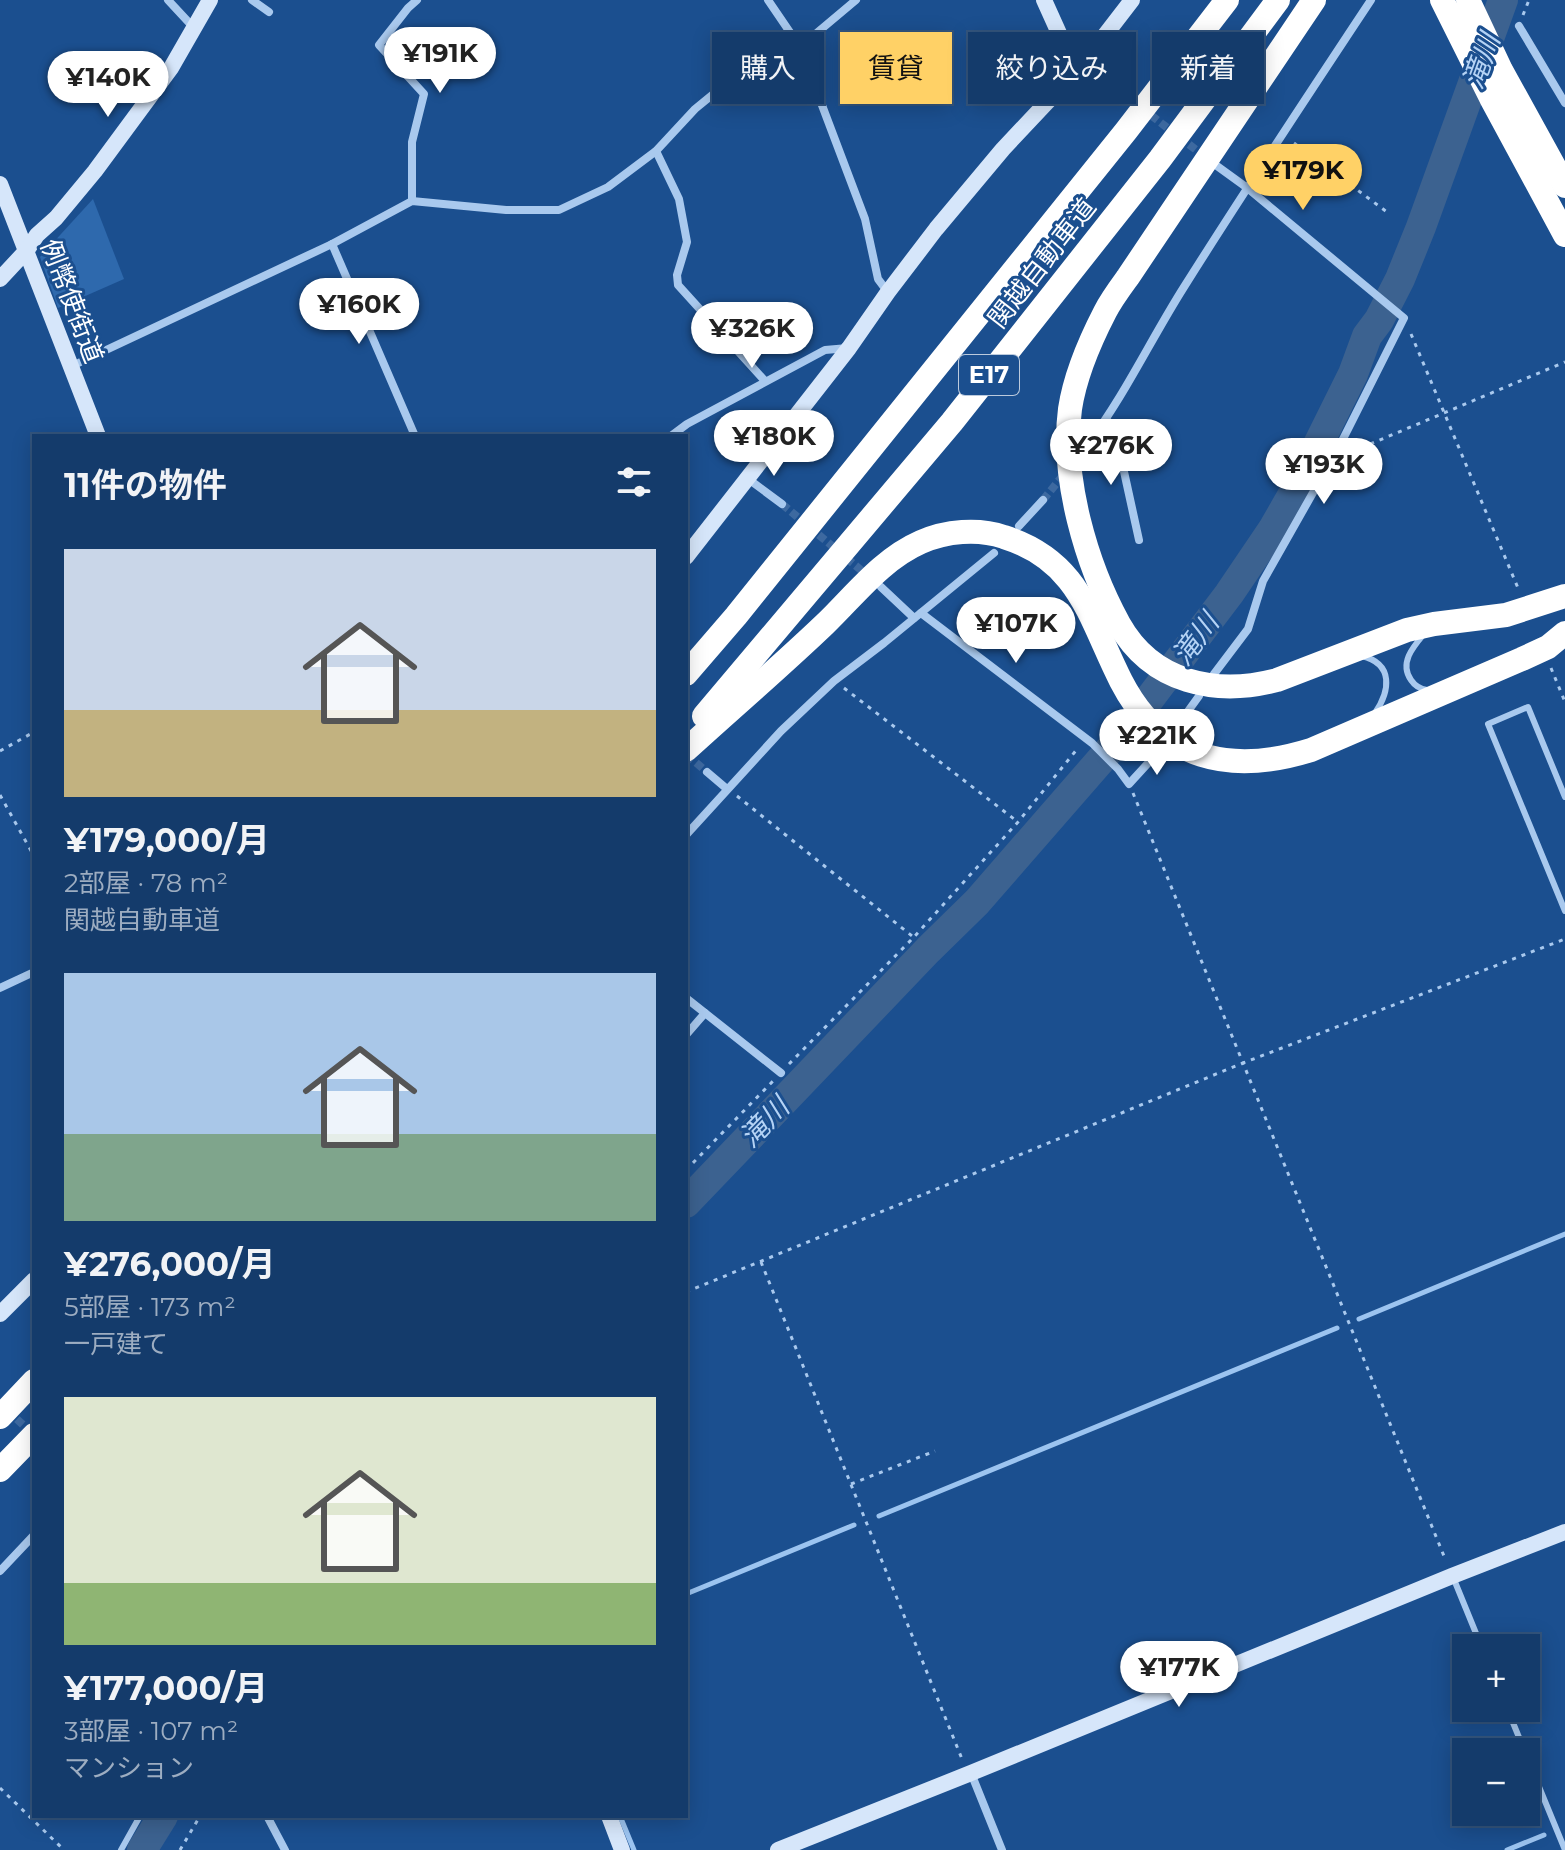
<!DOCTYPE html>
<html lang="ja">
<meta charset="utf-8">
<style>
body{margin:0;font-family:Montserrat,"Noto Sans JP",sans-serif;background:#1d4271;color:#f1f3f6;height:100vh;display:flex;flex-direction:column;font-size:30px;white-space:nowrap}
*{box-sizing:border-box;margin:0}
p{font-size:26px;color:#9dadc1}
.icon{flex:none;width:44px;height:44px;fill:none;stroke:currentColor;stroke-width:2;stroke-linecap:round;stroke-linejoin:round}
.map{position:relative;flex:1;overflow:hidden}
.drawer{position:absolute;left:32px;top:434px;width:656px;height:1384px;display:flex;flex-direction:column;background:#143b6b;border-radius:0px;box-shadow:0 4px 20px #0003,0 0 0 2px #33557e}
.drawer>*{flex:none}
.guide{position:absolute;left:712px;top:32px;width:732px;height:72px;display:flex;gap:16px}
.fabs{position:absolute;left:1452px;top:1634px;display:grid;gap:16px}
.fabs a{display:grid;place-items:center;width:88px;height:88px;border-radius:0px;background:#143b6b;box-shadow:0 4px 20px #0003,0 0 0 2px #33557e;font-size:40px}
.price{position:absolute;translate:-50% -68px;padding:0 18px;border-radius:28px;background:#fff;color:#222;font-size:26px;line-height:52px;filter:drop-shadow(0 2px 4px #0008)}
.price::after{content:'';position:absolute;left:50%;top:48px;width:24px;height:18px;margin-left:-12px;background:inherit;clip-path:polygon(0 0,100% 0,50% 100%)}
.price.active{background:#ffd166;color:#111}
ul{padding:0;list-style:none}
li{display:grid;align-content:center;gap:16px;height:424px;padding:0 32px}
li span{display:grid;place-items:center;height:248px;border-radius:0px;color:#555}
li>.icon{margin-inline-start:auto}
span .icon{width:144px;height:144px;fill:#fffc;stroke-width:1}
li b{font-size:34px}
h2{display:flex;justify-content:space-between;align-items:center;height:96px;padding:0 32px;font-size:34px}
.chip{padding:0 28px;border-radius:0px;background:#143b6b;box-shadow:0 4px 20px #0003,0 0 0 2px #33557e;font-size:28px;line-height:72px}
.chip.active{background:#ffd166;color:#111}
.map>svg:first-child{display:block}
</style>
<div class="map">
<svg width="1565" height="1850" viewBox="0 0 1565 1850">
<rect width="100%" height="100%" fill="#1b4f8f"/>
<!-- green -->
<path fill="#2e69ad" d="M93,199L124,279L58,308L40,257Z"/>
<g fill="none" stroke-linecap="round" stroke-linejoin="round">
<!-- stream -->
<g stroke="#9cc4f0" stroke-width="5">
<path d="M1359,1319L1565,1234"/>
<path d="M879,1516L1337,1328"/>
<path d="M686,1594L854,1525"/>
<path d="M620,1816L634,1850"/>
<path d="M1507,1850L1544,1835"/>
</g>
<!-- river -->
<g stroke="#3c6290" stroke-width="30">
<path d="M686,1203L928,950L977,902L1119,739L1229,594L1273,529L1297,487L1353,374L1367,336L1379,320L1400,279L1421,227L1503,0"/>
<path d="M142,1850L163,1816"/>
</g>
<!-- street-tunnel -->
<g stroke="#3d69a0" stroke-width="8" stroke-dasharray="8 4" stroke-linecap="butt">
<path d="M1113,86L1204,156"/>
<path d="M1043,500L1065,473"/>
<path d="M782,504L868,576"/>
<path d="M687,755L707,772"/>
<path d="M8,1411L33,1434"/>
</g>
<!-- path -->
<g stroke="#a9c9ee" stroke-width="3" stroke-dasharray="4 6" stroke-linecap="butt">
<path d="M1523,15L1529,0"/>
<path d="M1294,143L1387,212"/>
<path d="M1411,334L1518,588"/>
<path d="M1352,448L1356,450L1565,362"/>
<path d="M1551,668L1565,702"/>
<path d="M844,688L1018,822"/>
<path d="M0,751L34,732"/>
<path d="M1133,793L1243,1063L1565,939"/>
<path d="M0,795L34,856"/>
<path d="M737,796L912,936"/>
<path d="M789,1064L914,937L1018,822L1078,748"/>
<path d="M686,1170L773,1081"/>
<path d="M761,1262L962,1759"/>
<path d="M686,1292L1243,1063L1446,1561"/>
<path d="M851,1484L935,1451"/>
<path d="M0,1788L64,1850"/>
<path d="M180,1850L200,1816"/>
</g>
<!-- lane -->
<g stroke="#a9c9ee" stroke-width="6">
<path d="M1424,634C1413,647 1399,663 1411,680C1415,686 1420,689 1427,690"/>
<path d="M1362,656C1394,664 1390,691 1375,713"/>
<path d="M1565,797L1528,707L1488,724L1565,911"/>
<path d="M1453,1577L1482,1648"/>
<path d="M1507,1708L1525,1752"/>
<path d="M1526,1755L1565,1850"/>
<path d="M121,1850L140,1816"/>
</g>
<!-- street -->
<g stroke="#a9c9ee" stroke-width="8">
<path d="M168,0L194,28"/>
<path d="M252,0L269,12"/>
<path d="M768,0L800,47L865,219L878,279L887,291"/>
<path d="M1519,26L1565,103"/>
<path d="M800,47L856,0"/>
<path d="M1082,65L1113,86"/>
<path d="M656,151L679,199L687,242L677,275L678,285L765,381"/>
<path d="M412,201V142L424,94L379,45L408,8L417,0"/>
<path d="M332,244L415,436"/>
<path d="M72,366L332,244L412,201L506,210H559L608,187L656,151L695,109L789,32"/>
<path d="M1106,420L1114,426L1139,540"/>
<path d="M671,436L687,424L825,350L848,348"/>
<path d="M1088,444C1125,395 1151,339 1184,287C1245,190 1308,95 1371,0"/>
<path d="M747,478L782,504"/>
<path d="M1019,526L1043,500"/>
<path d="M881,587L914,618"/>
<path d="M921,613L1092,743L1118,769L1129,784L1161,749"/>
<path d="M1214,674L1248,629L1263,581L1340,445L1404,318L1246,187L1217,166"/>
<path d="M1178,725L1199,696"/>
<path d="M707,772L727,789"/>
<path d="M686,835L781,731L834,681L884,643L994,553"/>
<path d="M0,988L34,972"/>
<path d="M686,998L781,1073"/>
<path d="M686,1035L705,1013"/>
<path d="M0,1571L34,1535"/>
<path d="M971,1773L1002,1850"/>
<path d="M267,1816L285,1850"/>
</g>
<!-- secondary -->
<g stroke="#d6e6fa" stroke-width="16">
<path d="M1044,0L1067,51L1082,65"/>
<path d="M0,184L98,436"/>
<path d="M0,279L27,250L37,235L56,218L95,171L171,68L210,0"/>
<path d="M686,557L849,348L888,292L936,229L1003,149L1082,65L1132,0"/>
<path d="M0,1314L34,1280"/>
<path d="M609,1816L622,1850"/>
<path d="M778,1850L971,1773L1452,1576L1565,1532"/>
</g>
<!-- highway -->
<g stroke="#fff" stroke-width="24">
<path d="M1314,0C1269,67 1224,134 1179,201C1162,226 1145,252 1128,277C1120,288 1111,300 1105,312C1090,341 1075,376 1070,409C1061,478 1086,564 1119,624C1152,683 1216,696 1277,680L1407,630L1434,624L1506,615L1565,596"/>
<path d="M1442,0L1491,98L1565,235"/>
<path d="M1468,0L1501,70L1565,186"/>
<path d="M686,674L736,616L1126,131L1227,0"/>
<path d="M704,716L952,422L1160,159L1278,0"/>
<path d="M686,750C732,708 780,667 825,624C855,595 882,559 921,542C946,531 978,528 1004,537C1080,561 1089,618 1121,681C1162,761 1231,775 1311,750L1522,659L1548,647L1565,633"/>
<path d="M0,1417L34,1381"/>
<path d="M0,1470L34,1435"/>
</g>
</g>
<g text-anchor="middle" stroke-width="6" stroke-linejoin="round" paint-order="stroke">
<!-- shield labels -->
<rect fill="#1b4f8f" stroke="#bbcadd" stroke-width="2" x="959" y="355" width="60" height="40" rx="6"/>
<g font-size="24" font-weight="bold" fill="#fff">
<text x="989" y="383">E17</text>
</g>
<!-- street labels -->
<g font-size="26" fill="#fff" stroke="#1b4f8f">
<text transform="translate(1042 263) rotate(-52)" y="9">関越自動車道</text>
<text transform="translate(72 301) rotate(69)" y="9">例幣使街道</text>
</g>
<!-- water labels -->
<g font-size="28" font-style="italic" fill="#b5d3f5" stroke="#1b4f8f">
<text transform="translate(1481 61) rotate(-70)" y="10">滝川</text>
<text transform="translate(1195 639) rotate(-53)" y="10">滝川</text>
<text transform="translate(764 1122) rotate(-46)" y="10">滝川</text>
</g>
</g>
</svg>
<div class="fabs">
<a>+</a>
<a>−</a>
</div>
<b class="price" style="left:440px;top:95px">¥191K</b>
<b class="price" style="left:108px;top:119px">¥140K</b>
<b class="price active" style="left:1303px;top:212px">¥179K</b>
<b class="price" style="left:359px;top:346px">¥160K</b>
<b class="price" style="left:752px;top:370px">¥326K</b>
<b class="price" style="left:774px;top:478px">¥180K</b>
<b class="price" style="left:1111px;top:487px">¥276K</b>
<b class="price" style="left:1324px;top:506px">¥193K</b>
<b class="price" style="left:1016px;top:665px">¥107K</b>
<b class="price" style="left:1157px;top:777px">¥221K</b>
<b class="price" style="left:1179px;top:1709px">¥177K</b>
<div class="guide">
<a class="chip">購入</a>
<a class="chip active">賃貸</a>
<a class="chip">絞り込み</a>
<a class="chip">新着</a>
</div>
<section class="drawer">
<h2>11件の物件<svg class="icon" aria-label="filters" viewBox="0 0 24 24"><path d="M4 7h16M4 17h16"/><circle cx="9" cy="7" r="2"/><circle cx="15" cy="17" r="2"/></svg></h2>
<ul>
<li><span style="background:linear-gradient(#c9d6e8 65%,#c2b280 0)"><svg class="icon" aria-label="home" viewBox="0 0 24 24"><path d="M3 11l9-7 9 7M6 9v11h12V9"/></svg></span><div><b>¥179,000/月</b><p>2部屋 · 78 m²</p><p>関越自動車道</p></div></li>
<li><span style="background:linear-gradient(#a9c7e8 65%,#7fa58c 0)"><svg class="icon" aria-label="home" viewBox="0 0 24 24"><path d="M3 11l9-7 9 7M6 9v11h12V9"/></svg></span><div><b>¥276,000/月</b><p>5部屋 · 173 m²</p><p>一戸建て</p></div></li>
<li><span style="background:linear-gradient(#dfe7d0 75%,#8fb573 0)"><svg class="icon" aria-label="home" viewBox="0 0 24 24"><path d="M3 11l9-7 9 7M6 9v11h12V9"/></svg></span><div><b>¥177,000/月</b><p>3部屋 · 107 m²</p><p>マンション</p></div></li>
</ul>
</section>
</div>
